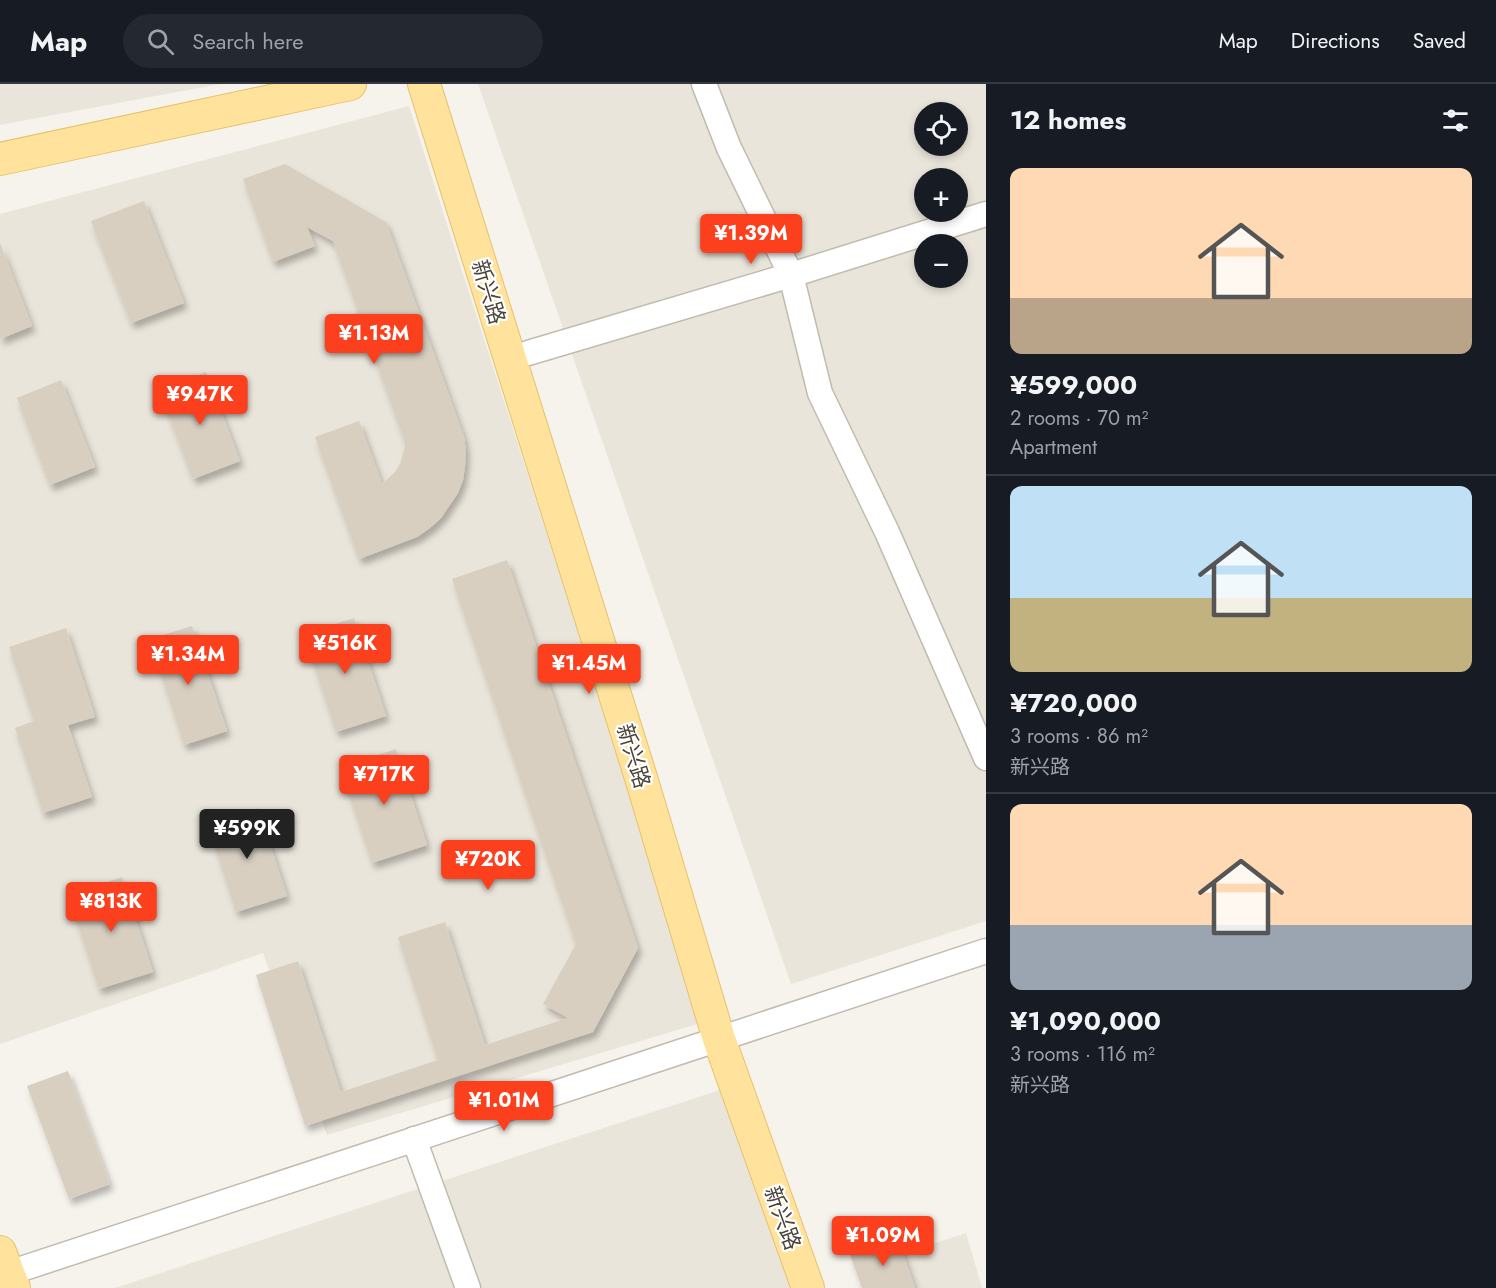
<!DOCTYPE html>
<meta charset="utf-8">
<style>
body{margin:0;font-family:Jost,"Noto Sans SC",sans-serif;background:#242831;color:#f1f3f6;height:100vh;display:flex;flex-direction:column;font-size:22px;white-space:nowrap}
*{box-sizing:border-box;margin:0}
p{font-size:20px;color:#9ea1a6}
.icon{flex:none;width:33px;height:33px;fill:none;stroke:currentColor;stroke-width:2;stroke-linecap:round;stroke-linejoin:round}
.map{position:relative;flex:1;overflow:hidden}
.drawer{display:flex;flex-direction:column;background:#171b24;width:510px}
.drawer>*{flex:none}
.fabs{position:absolute;left:914px;top:18px;display:grid;gap:12px}
.fabs a{display:grid;place-items:center;width:54px;height:54px;border-radius:50%;background:#171b24;box-shadow:0 3px 9px #0003;font-size:30px}
.price{position:absolute;translate:-50% -51px;padding:0 14px;border-radius:6px;background:#fc3f1d;color:#fff;font-size:20px;line-height:39px;filter:drop-shadow(0 2px 3px #0008)}
.price::after{content:'';position:absolute;left:50%;top:36px;width:18px;height:14px;margin-left:-9px;background:inherit;clip-path:polygon(0 0,100% 0,50% 100%)}
.price.selected{background:#222;color:#fff}
ul{padding:0;list-style:none}
li{display:grid;align-content:center;gap:12px;height:318px;padding:0 24px}
li+li{border-top:2px solid #363941}
li span{display:grid;place-items:center;height:186px;border-radius:12px;color:#555}
li>.icon{margin-inline-start:auto}
span .icon{width:108px;height:108px;fill:#fffc;stroke-width:1}
li b{font-size:26px}
h2{display:flex;justify-content:space-between;align-items:center;height:72px;padding:0 24px;font-size:26px}
header{display:flex;align-items:center;gap:36px;box-sizing:border-box;height:84px;padding:0 30px;background:#171b24;border-bottom:2px solid #363941}
header strong{font-size:28px}
nav{display:flex;gap:33px;margin-inline-start:auto;font-size:21px}
.search{width:420px;height:54px;background:#242831;display:flex;align-items:center;gap:15px;box-sizing:border-box;padding:0 21px;border-radius:33px;color:#9ea1a6;font-size:22px}
main{display:flex;flex:1;min-height:0}
.map>svg:first-child{display:block}
</style>
<header>
<strong>Map</strong>
<div class="search"><svg class="icon" aria-label="search" viewBox="0 0 24 24"><circle cx="10" cy="10" r="6"/><path d="M15 15l6 6"/></svg>Search here</div>
<nav><a>Map</a><a>Directions</a><a>Saved</a></nav>
</header>
<main>
<div class="map">
<svg width="986" height="1204" viewBox="0 0 986 1204">
<defs>
<filter id="shadow"><feDropShadow dx="3.5" dy="6" stdDeviation="3" flood-color="#0004"/></filter>
</defs>
<rect width="100%" height="100%" fill="#f6f3ec"/>
<!-- residential -->
<g fill="#eae5da" fill-rule="evenodd">
<path d="M0,0H220L0,41Z"/>
<path d="M478,0H986V837L791,900ZM924,28H957V62H924ZM924,94H957V128H924ZM924,160H957V194H924Z"/>
<path d="M409,22L704,938L327,1051L263,869L0,960V130Z"/>
<path d="M726,1004L796,1204H115Z"/>
<path d="M966,1149L982,1204H891L881,1177Z"/>
</g>
<!-- building -->
<g fill="#d8cfc1" filter="url(#shadow)">
<path d="M285,80L386,138L464,353L466,368L465,382L463,396L458,409L441,434L430,444L417,453L359,475L315,353L359,337L382,400L395,388L400,380L405,363L404,355L333,157L307,143L315,162L273,178L243,95Z"/>
<path d="M144,117L184,219L131,239L91,137Z"/>
<path d="M0,159L32,242L0,255Z"/>
<path d="M206,288L240,377L193,395L159,306Z"/>
<path d="M61,296L95,383L50,401L17,314Z"/>
<path d="M507,476L638,864L593,948L305,1042L256,891L298,877L341,1008L438,976L398,853L445,838L485,961L568,934L543,920L576,860L452,495Z"/>
<path d="M354,534L386,632L336,648L304,550Z"/>
<path d="M192,542L227,647L184,661L150,555Z"/>
<path d="M66,544L95,633L68,641L92,713L43,729L15,644L34,637L9,563Z"/>
<path d="M396,665L427,761L372,779L340,683Z"/>
<path d="M258,724L287,812L236,828L208,740Z"/>
<path d="M122,793L153,888L99,905L68,811Z"/>
<path d="M68,987L110,1100L69,1115L27,1002Z"/>
<path d="M898,1155L915,1204H862L850,1171Z"/>
</g>
<g fill="none" stroke-linecap="round" stroke-linejoin="round">
<defs>
<g id="minor">
<path d="M704,0L729,64L791,191L820,309L887,448L986,674"/>
<path d="M528,269L791,191L986,130"/>
<path d="M414,1055L468,1204"/>
<path d="M0,1192L986,867"/>
</g>
<g id="major">
<path d="M424,0L642,697L719,955L808,1204"/>
<path d="M0,75L350,0"/>
<path d="M0,1168L14,1204"/>
</g>
</defs>
<!-- minor casing -->
<use href="#minor" stroke="#c2bbae" stroke-width="27"/>
<!-- major casing -->
<use href="#major" stroke="#e6c16a" stroke-width="34"/>
<!-- minor -->
<use href="#minor" stroke="#fff" stroke-width="24"/>
<!-- major -->
<use href="#major" stroke="#ffe39c" stroke-width="32"/>
</g>
<g text-anchor="middle" stroke-width="4.5" stroke-linejoin="round" paint-order="stroke">
<!-- street labels -->
<g font-size="22" fill="#4b4439" stroke="#fff">
<text transform="translate(489 208) rotate(73)" y="8">新兴路</text>
<text transform="translate(634 672) rotate(73)" y="8">新兴路</text>
<text transform="translate(783 1134) rotate(70)" y="8">新兴路</text>
</g>
</g>
</svg>
<div class="fabs">
<a><svg class="icon" aria-label="locate" viewBox="0 0 24 24"><circle cx="12" cy="12" r="6"/><path d="M12 2v4M12 18v4M2 12h4M18 12h4"/></svg></a>
<a>+</a>
<a>−</a>
</div>
<b class="price" style="left:751px;top:181px">¥1.39M</b>
<b class="price" style="left:374px;top:281px">¥1.13M</b>
<b class="price" style="left:200px;top:342px">¥947K</b>
<b class="price" style="left:345px;top:591px">¥516K</b>
<b class="price" style="left:188px;top:602px">¥1.34M</b>
<b class="price" style="left:589px;top:611px">¥1.45M</b>
<b class="price" style="left:384px;top:722px">¥717K</b>
<b class="price selected" style="left:247px;top:776px">¥599K</b>
<b class="price" style="left:488px;top:807px">¥720K</b>
<b class="price" style="left:111px;top:849px">¥813K</b>
<b class="price" style="left:504px;top:1048px">¥1.01M</b>
<b class="price" style="left:883px;top:1183px">¥1.09M</b>
</div>
<section class="drawer">
<h2>12 homes<svg class="icon" aria-label="filters" viewBox="0 0 24 24"><path d="M4 7h16M4 17h16"/><circle cx="9" cy="7" r="2"/><circle cx="15" cy="17" r="2"/></svg></h2>
<ul>
<li><span style="background:linear-gradient(#ffd9b3 70%,#b9a48a 0)"><svg class="icon" aria-label="home" viewBox="0 0 24 24"><path d="M3 11l9-7 9 7M6 9v11h12V9"/></svg></span><div><b>¥599,000</b><p>2 rooms · 70 m²</p><p>Apartment</p></div></li>
<li><span style="background:linear-gradient(#bfe0f5 60%,#c2b280 0)"><svg class="icon" aria-label="home" viewBox="0 0 24 24"><path d="M3 11l9-7 9 7M6 9v11h12V9"/></svg></span><div><b>¥720,000</b><p>3 rooms · 86 m²</p><p>新兴路</p></div></li>
<li><span style="background:linear-gradient(#ffd9b3 65%,#9aa5b1 0)"><svg class="icon" aria-label="home" viewBox="0 0 24 24"><path d="M3 11l9-7 9 7M6 9v11h12V9"/></svg></span><div><b>¥1,090,000</b><p>3 rooms · 116 m²</p><p>新兴路</p></div></li>
</ul>
</section>
</main>
